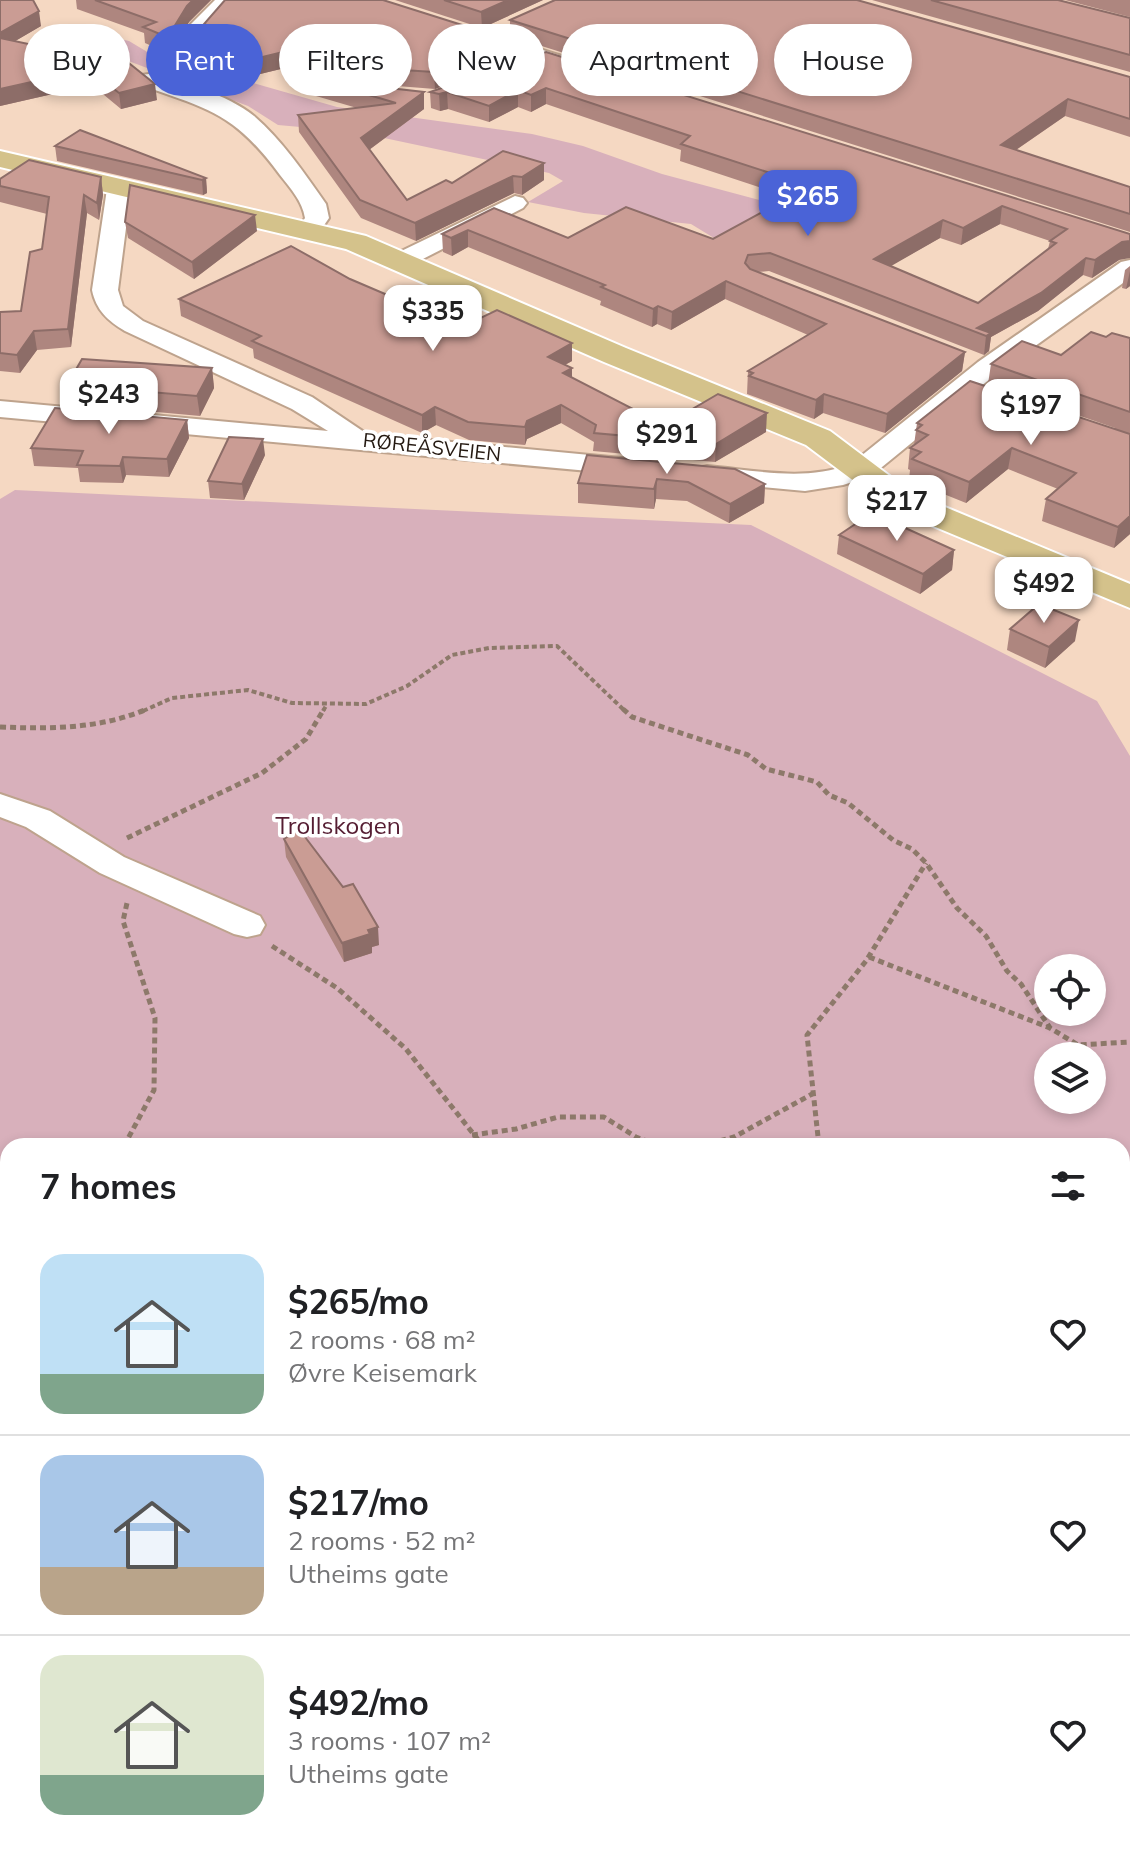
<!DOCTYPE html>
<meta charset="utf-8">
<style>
body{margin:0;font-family:Mulish,sans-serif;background:#f2f2f2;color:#202124;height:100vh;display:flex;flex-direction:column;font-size:30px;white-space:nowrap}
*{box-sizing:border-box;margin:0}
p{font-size:26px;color:#757577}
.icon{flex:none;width:44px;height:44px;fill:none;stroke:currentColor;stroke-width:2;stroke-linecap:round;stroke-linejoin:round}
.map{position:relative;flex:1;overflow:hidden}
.drawer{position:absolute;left:0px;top:1138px;width:1130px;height:714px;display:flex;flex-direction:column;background:#fff;border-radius:24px 24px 0 0;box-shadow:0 4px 12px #0003}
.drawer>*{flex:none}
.top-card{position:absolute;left:24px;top:24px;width:1082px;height:72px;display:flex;gap:16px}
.buttons{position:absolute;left:1034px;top:954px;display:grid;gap:16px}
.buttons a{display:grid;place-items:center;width:72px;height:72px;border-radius:50%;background:#fff;box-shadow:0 4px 12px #0003;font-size:40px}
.price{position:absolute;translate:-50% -68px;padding:0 18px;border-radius:16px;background:#fff;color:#222;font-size:26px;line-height:52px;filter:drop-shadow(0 2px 4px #0008)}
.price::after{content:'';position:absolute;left:50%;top:48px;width:24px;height:18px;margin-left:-12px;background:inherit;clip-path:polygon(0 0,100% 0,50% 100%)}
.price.selected{background:#4a63d7;color:#fff}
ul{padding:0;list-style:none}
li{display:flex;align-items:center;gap:24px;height:200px;padding:0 40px}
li+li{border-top:2px solid #e0e0e0}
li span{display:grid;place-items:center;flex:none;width:224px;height:160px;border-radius:24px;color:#555}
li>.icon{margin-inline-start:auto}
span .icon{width:96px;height:96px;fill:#fffc;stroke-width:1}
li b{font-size:34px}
h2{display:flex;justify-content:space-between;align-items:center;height:96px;padding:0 40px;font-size:34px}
.pill{padding:0 28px;border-radius:36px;background:#fff;box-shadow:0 4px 12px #0003;font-size:28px;line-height:72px}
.pill.selected{background:#4a63d7;color:#fff}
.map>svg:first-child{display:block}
</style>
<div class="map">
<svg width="1130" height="1851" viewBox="0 0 1130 1851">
<rect width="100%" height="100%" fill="#f5d8c2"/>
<!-- green -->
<g fill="#d8b0bb" fill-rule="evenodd">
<path d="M112,37L129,41L149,53L337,107L532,134L583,146L662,174L763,201V218L714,238L691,224L584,213L528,202L563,181L549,173L356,132L278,125L248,106L94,48L97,42Z"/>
<path d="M15,490L751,525L1097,701L1130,756V1851H0V499ZM1048,968H1092V1012H1048ZM1048,1056H1092V1100H1048ZM8,1146H1122V1844H8Z"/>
</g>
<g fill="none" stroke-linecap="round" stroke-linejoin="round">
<defs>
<g id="minor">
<path d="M215,0H236L207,31L201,42L253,62L256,67L253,72H237L182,49L179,45L191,24Z"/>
<path d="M468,27L591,65L594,70L583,76L461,37L458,33Z"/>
<path d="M149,74C182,82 227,94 254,116C282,140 305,174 326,204L329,218L318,234H302L298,229L305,218C302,201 291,189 280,175C234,113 211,110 141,85L138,80L141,75Z"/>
<path d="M119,182L127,184L131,189L118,290L123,306L143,321L312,397L367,434L632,459L642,461L646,467L642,473L632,475L0,417V401L328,431L292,409L125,331C108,321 96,310 92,290L107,189L111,184Z"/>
<path d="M515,196L523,198L527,203L523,208L409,266H391L388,261L391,256Z"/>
<path d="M1130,260V278L996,374L871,476L843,485L805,491L707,482L697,480L693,474L697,468L707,466C755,470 805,482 851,464L978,362L1121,262Z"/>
<path d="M0,794L50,811L124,857L260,916L265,925L260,934L247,937L234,934L100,873L26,827L0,817Z"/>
</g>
<path id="major" d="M0,151L366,236L626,348L830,431L899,483L933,502L1130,584V608L909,516L875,497L806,445L604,362L346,249L0,167Z"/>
</defs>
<!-- minor casing -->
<use href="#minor" stroke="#bea38d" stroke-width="4"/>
<!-- major casing -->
<use href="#major" stroke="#fff" stroke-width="4"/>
<!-- path-far2 -->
<g stroke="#8d796a" stroke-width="4" stroke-dasharray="5 3" stroke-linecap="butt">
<path d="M143,711L172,698L248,690L292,703L366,704L407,686L452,655L489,648L557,646L625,711"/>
<path d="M323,711L327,704"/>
</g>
<!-- path-far1 -->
<g stroke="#8d796a" stroke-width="5" stroke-dasharray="6 4" stroke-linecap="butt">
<path d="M623,709L632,717L748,755L766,769L817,782L829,795L848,803L893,840L912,849L926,863L957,908L986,936L1007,971L1021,984L1050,1028L1078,1045L1130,1042"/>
<path d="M0,727C51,729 100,729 147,709"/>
<path d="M127,838L262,773L306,739L324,709"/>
<path d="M272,946L337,988L406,1049L483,1146"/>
<path d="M869,957L1050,1028"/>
<path d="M472,1135L516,1129L558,1117H604L636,1137L660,1146"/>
<path d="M124,1146L154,1090L155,1018L123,921L127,903"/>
<path d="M701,1146L734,1137L814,1093"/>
<path d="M819,1146L807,1035L866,961L926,863"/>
</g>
<!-- path -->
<g stroke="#8d796a" stroke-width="6" stroke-dasharray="8 5" stroke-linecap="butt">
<path d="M0,1455L8,1434"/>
<path d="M1122,1651L1130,1648"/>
<path d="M966,1844L973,1851"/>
<path d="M529,1851L544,1844"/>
</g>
<!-- minor -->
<use href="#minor" fill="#fff" fill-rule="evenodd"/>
<!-- major -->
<use href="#major" fill="#d4c28b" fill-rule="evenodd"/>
</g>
<!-- wall -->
<g fill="#ae867f" fill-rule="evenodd">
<path d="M0,0L41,26L15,41L80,55L157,100L121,109L92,85L0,106Z"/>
<path d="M76,0H211L189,22L181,36L211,49L213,65L204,69L145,43L144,33L77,9Z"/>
<path d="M395,0H543L482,28Z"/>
<path d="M872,0H1058L1130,18V72Z"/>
<path d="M1065,0H1130V17Z"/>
<path d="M510,20L1130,77V137L1065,116L1016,150L1130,187V232L510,36Z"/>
<path d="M204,24L516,42V58L435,89L372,84L369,86L424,109L369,150L407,200L452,183L544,163V180L522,195L514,193L416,241L361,218L299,132L298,115L357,108L316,96L315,79L370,56L367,48L252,76L248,75L246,59L250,58L205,40Z"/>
<path d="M546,52L1130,234L1119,260L1092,278L1083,275L1038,311L991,337L989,351L984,355L769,271L758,272L965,352L962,371L885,433L823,413L814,419L747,394L748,371L808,335L725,299L671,330L657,324L652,327L600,305L601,301L468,247L452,256L443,252L442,234L494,208L568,238L713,239L789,197L680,161L681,150L546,104L531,112L518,107L489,122L448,109L440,111L431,108L430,92ZM1000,224L1050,241L1048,249L978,303L890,266L940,238L961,245Z"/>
<path d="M55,146L206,178L207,193L203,195L57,161Z"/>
<path d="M101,177L103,195L99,220L87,213L71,347L37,350L20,373L0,371V312L21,311L42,249L47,214L0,202V179Z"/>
<path d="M125,222L257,231L194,279L128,238Z"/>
<path d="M1130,266V286L1126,289L1122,288L1125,270Z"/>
<path d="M350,279L462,327L572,361L565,365L572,368V378L658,422H670L766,432L715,462L593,451L594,442L561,423L527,439L525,445L469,440L436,425L422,433L254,358L253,349L181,316L179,299Z"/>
<path d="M1106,337L1130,338V534L1114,548L1042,521L1046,499L1058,489L1008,469L966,503L909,480L910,470L908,469L910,448L914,445L917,423L1115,428L988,384L991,364L1061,355Z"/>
<path d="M212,368L214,388L200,416L70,404L67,385Z"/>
<path d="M187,420L189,438L169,477L126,475L123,483L80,482L78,468L34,466L31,448Z"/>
<path d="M265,455L244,500L210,498L208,481Z"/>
<path d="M587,455L765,484L764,503L729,523L687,501L656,499L654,509L578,503V483Z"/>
<path d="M839,535L954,550L952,570L920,594L837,554Z"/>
<path d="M1010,629L1075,641L1045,668L1007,650Z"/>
<path d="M284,839L379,945L372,947V953L344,962L286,857Z"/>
</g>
<!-- shaded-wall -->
<g fill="#8d6d68">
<path d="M193,0H211L189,22L178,42L174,27L187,6Z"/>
<path d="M508,0H543L482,28L481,12Z"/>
<path d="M39,11L41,26L0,50V33Z"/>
<path d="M366,32L367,48L252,76L250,60Z"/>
<path d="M516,42V58L435,89L434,72Z"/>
<path d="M211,49L213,65L204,69L203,52Z"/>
<path d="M371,68L372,84L360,92L357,77Z"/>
<path d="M89,69L92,85L0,106V89Z"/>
<path d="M155,84L157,100L121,109L119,93Z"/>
<path d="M546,88V104L531,112V95Z"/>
<path d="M518,90V107L489,122V106Z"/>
<path d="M424,92V109L362,155L361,138Z"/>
<path d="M447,92L448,109L440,111L439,94Z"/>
<path d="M1068,99L1065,116L998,162L1001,145Z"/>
<path d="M544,163V180L522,195V177Z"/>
<path d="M513,176L514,193L416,241L415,223Z"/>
<path d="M101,177L103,195L99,220L97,203Z"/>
<path d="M206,178L207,193L203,195L202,180Z"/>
<path d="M84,195L87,213L71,347L68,329Z"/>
<path d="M1002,206L1000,224L961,245L963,228Z"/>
<path d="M255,215L257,231L194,279L192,262Z"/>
<path d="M943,220L940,238L872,277L874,259Z"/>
<path d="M468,230V247L452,256L451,238Z"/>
<path d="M1130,241V258L1119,260L1092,278L1095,260L1122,242Z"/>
<path d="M1086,258L1083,275L1038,311L991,337L989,351L984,355L986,336L977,328Z"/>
<path d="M1130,271V286L1126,289Z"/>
<path d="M726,281L725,299L671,330L672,312Z"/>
<path d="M658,306L657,324L652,327L653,309Z"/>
<path d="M34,331L37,350L20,373L17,355Z"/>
<path d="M572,343V361L548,374V357Z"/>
<path d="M965,352L962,371L885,433L887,414Z"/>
<path d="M212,368L214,388L200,416L197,396Z"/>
<path d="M572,368V386L563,373Z"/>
<path d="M824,394L823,413L814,419L816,400Z"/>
<path d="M561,405V423L527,439L525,445V427L527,421Z"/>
<path d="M435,407L436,425L422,433V415Z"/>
<path d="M767,413L766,432L715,462L716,444Z"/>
<path d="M187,420L189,438L169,477L167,459Z"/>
<path d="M263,439L265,455L244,500L242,484Z"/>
<path d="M1012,448L1008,469L966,503L969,482Z"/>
<path d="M123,457L126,475L123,483L120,466Z"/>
<path d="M657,479L656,499L654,509V489Z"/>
<path d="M765,484L764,503L729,523L730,504Z"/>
<path d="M1130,516V534L1114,548L1118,527Z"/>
<path d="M954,550L952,570L920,594L923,574Z"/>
<path d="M1079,620L1075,641L1045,668L1049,647Z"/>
<path d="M378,927L379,945L372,947V953L344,962L342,943L368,930Z"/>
</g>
<!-- building -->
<g fill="#ca9c94" stroke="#8d6d68" stroke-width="2" fill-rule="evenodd">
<path d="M0,0H33L39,11L0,33Z"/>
<path d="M95,0H193L187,6L174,27L179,36L211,49L203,52L143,27L156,22Z"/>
<path d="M225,0H383L516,42L434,72L371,68L357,77L363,85L424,92L361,138L407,200L446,180L452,183L503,151L544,163L522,177L513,176L415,223L360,200L298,115L396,103L315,79L373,54L366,32L250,60L246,59L254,57L257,52L253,43L204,24Z"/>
<path d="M444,0H508L481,12Z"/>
<path d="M555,0H857L1130,77V119L1068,99L1001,145L1130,187V214L510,20Z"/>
<path d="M931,0H1058L1130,18V55Z"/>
<path d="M0,38L80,55L105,44L155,84L119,93L89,69L0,89Z"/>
<path d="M546,52L1130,234V241L1122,242L1095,260L1086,258L1041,293L977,328L991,333L986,336L770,253L748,255L745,263L750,269L965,352L887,414L824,394L816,400L749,376L753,373L748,371L826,324L726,281L672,312L658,306L653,309L601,287L605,285L468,230L451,238L442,234L494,208L568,238L626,207L713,239L810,186L681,144L690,136L546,88L531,95L518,90L489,106L447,92L439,94L430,92ZM1002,206L1067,229L1050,241L1056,243L978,303L874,259L943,220L963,228Z"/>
<path d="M80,130L206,178L202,180L55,146Z"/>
<path d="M29,160L101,177L97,203L84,195L68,329L34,331L17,355L0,353V312L21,311L30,252L42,249L49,197L0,186V179Z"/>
<path d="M130,185L255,215L192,262L125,222Z"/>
<path d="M291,246L350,279L462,327L497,310L572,343L548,357L572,368L563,373L658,422L664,419L670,422L718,394L767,413L716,444L594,433L596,425L561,405L527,421L525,427L468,422L435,407L422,415L252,341L261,336L179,299Z"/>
<path d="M1091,332L1106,337L1112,333L1130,338V412L991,364L1022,341L1061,355Z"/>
<path d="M82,359L212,368L197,396L67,385Z"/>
<path d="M970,381L1130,434V516L1118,527L1046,499L1076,473L1012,448L969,482L912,459L921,452L910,448L928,435L916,430L922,425L917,423Z"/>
<path d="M55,408L187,420L167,459L123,457L120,466L77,465L83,451L31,448Z"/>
<path d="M229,437L263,439L242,484L208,481Z"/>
<path d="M587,455L735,469L765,484L730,504L688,482L657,479L654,489L578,483Z"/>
<path d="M872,513L954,550L923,574L839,535Z"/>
<path d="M1039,604L1079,620L1049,647L1010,629Z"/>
<path d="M299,829L343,887L353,884L378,927L368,930L370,934L342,943L284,839Z"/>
</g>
<g text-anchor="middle" stroke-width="7" stroke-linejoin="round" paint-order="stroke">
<!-- far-street labels -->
<g font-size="20" fill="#241911" stroke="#fff">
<text transform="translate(432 447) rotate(6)" y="7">RØREÅSVEIEN</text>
</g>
<!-- park labels -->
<g font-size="24" fill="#551d32" stroke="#fff">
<text x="338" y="834">Trollskogen</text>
</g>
</g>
</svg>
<div class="buttons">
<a><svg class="icon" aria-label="locate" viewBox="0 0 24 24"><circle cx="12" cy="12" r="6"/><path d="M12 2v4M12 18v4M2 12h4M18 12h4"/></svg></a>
<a><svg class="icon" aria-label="layers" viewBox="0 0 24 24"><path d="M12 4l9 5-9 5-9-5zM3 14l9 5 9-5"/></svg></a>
</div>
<b class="price selected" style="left:808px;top:238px">$265</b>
<b class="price" style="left:433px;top:353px">$335</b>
<b class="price" style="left:109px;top:436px">$243</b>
<b class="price" style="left:1031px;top:447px">$197</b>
<b class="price" style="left:667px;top:476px">$291</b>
<b class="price" style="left:897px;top:543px">$217</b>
<b class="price" style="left:1044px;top:625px">$492</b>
<div class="top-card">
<a class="pill">Buy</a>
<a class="pill selected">Rent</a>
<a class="pill">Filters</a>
<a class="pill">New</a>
<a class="pill">Apartment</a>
<a class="pill">House</a>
</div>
<section class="drawer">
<h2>7 homes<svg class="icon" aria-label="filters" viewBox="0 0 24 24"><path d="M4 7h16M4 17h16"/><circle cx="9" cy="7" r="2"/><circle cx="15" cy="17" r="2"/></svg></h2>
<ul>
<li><span style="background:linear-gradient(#bfe0f5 75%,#7fa58c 0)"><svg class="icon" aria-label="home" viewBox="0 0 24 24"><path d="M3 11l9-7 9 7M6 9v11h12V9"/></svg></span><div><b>$265/mo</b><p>2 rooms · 68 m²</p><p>Øvre Keisemark</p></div><svg class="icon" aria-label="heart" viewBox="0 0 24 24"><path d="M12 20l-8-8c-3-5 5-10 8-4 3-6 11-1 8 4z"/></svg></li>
<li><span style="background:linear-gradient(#a9c7e8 70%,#b9a48a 0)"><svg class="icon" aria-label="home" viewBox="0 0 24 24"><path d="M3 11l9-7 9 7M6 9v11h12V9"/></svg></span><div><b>$217/mo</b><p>2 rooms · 52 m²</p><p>Utheims gate</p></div><svg class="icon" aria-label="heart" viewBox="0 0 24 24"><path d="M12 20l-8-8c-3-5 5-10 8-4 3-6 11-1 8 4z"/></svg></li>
<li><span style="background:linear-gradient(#dfe7d0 75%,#7fa58c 0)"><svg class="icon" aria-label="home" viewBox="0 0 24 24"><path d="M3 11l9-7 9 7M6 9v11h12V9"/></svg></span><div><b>$492/mo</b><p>3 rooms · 107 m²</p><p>Utheims gate</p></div><svg class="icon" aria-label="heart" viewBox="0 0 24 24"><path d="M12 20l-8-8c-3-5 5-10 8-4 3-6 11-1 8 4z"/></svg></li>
</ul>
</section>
</div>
